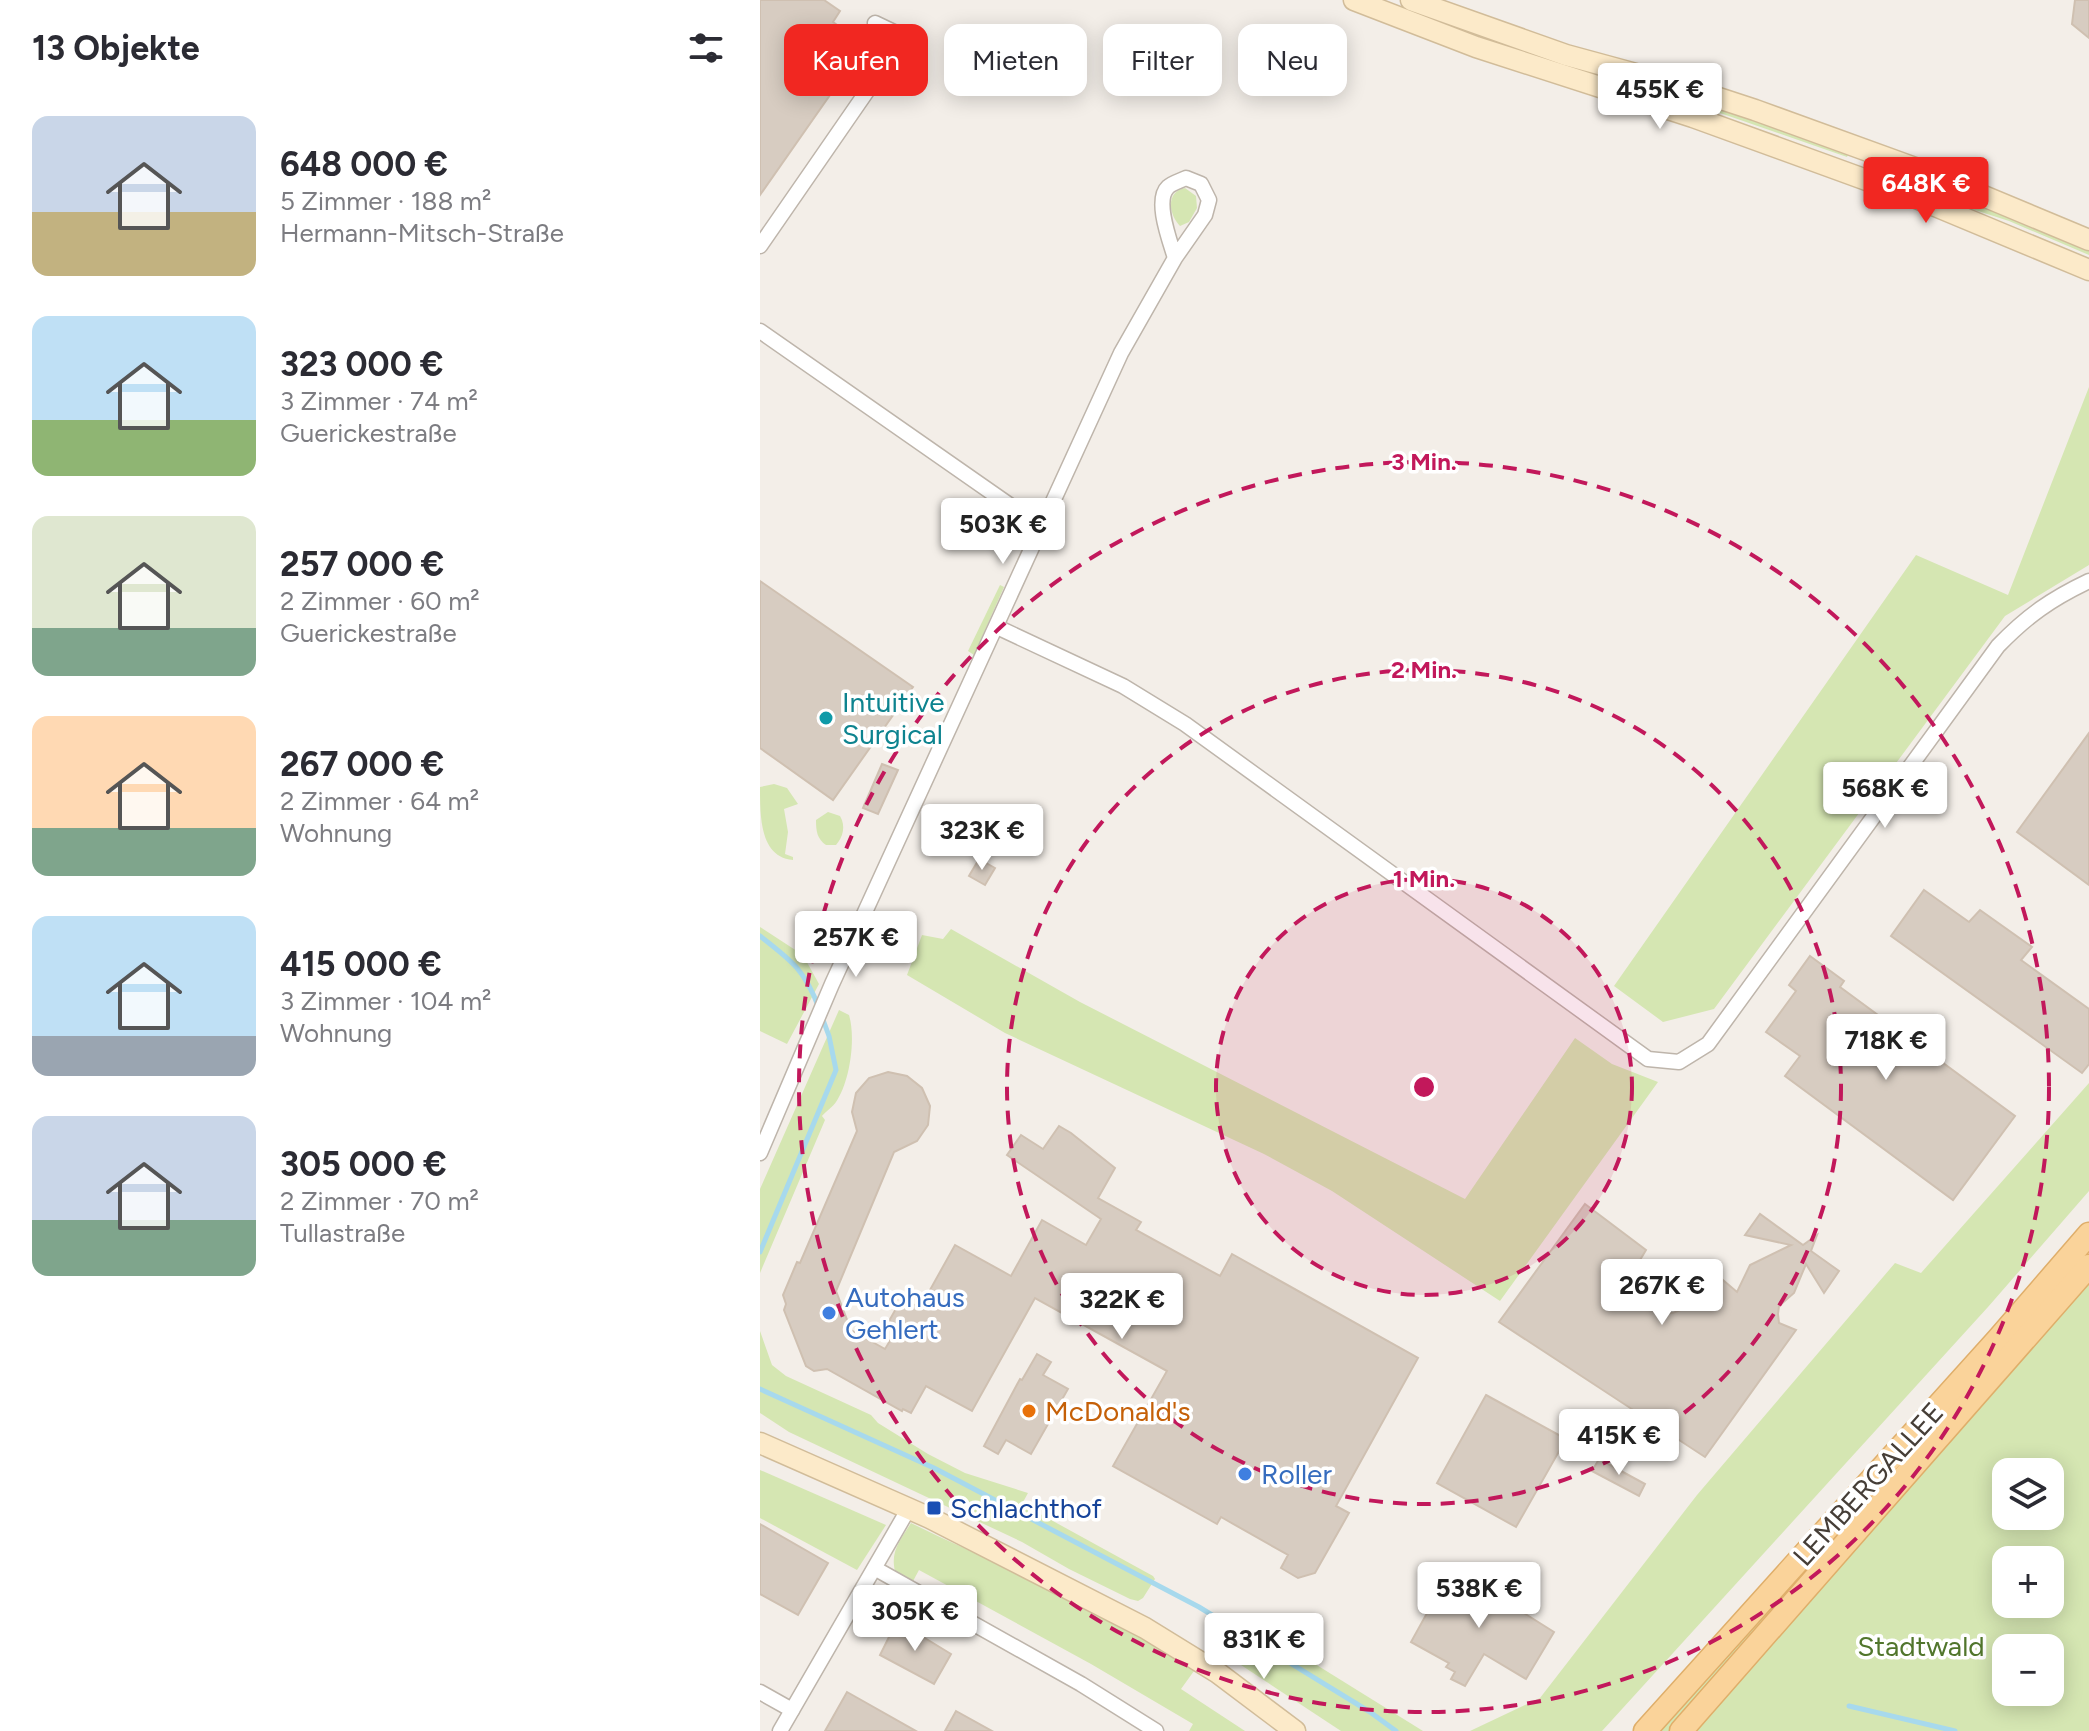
<!DOCTYPE html>
<html lang="de">
<meta charset="utf-8">
<style>
body{margin:0;font-family:Figtree,sans-serif;background:#f2f2f3;color:#2b2b33;height:100vh;display:flex;flex-direction:column;font-size:30px;white-space:nowrap}
*{box-sizing:border-box;margin:0}
p{font-size:26px;color:#7c7c81}
.icon{flex:none;width:44px;height:44px;fill:none;stroke:currentColor;stroke-width:2;stroke-linecap:round;stroke-linejoin:round}
.map{position:relative;flex:1;overflow:hidden}
.panel{display:flex;flex-direction:column;background:#fff;width:760px}
.panel>*{flex:none}
.top-card{position:absolute;left:24px;top:24px;width:760px;height:72px;display:flex;gap:16px}
.controls{position:absolute;left:1232px;top:1458px;display:grid;gap:16px}
.controls a{display:grid;place-items:center;width:72px;height:72px;border-radius:16px;background:#fff;box-shadow:0 4px 20px #0003;font-size:40px}
.price{position:absolute;translate:-50% -68px;padding:0 18px;border-radius:8px;background:#fff;color:#222;font-size:26px;line-height:52px;filter:drop-shadow(0 2px 4px #0008)}
.price::after{content:'';position:absolute;left:50%;top:48px;width:24px;height:18px;margin-left:-12px;background:inherit;clip-path:polygon(0 0,100% 0,50% 100%)}
.price.selected{background:#f12721;color:#fff}
ul{padding:0;list-style:none}
li{display:flex;align-items:center;gap:24px;height:200px;padding:0 32px}
li span{display:grid;place-items:center;flex:none;width:224px;height:160px;border-radius:16px;color:#555}
li>.icon{margin-inline-start:auto}
span .icon{width:96px;height:96px;fill:#fffc;stroke-width:1}
li b{font-size:34px}
h2{display:flex;justify-content:space-between;align-items:center;height:96px;padding:0 32px;font-size:34px}
.pill{padding:0 28px;border-radius:16px;background:#fff;box-shadow:0 4px 20px #0003;font-size:28px;line-height:72px}
.pill.selected{background:#f12721;color:#fff}
main{display:flex;flex:1;min-height:0}
.map>svg:first-child{display:block}
</style>
<main>
<section class="panel">
<h2>13 Objekte<svg class="icon" aria-label="filters" viewBox="0 0 24 24"><path d="M4 7h16M4 17h16"/><circle cx="9" cy="7" r="2"/><circle cx="15" cy="17" r="2"/></svg></h2>
<ul>
<li><span style="background:linear-gradient(#c9d6e8 60%,#c2b280 0)"><svg class="icon" aria-label="home" viewBox="0 0 24 24"><path d="M3 11l9-7 9 7M6 9v11h12V9"/></svg></span><div><b>648 000 €</b><p>5 Zimmer · 188 m²</p><p>Hermann-Mitsch-Straße</p></div></li>
<li><span style="background:linear-gradient(#bfe0f5 65%,#8fb573 0)"><svg class="icon" aria-label="home" viewBox="0 0 24 24"><path d="M3 11l9-7 9 7M6 9v11h12V9"/></svg></span><div><b>323 000 €</b><p>3 Zimmer · 74 m²</p><p>Guerickestraße</p></div></li>
<li><span style="background:linear-gradient(#dfe7d0 70%,#7fa58c 0)"><svg class="icon" aria-label="home" viewBox="0 0 24 24"><path d="M3 11l9-7 9 7M6 9v11h12V9"/></svg></span><div><b>257 000 €</b><p>2 Zimmer · 60 m²</p><p>Guerickestraße</p></div></li>
<li><span style="background:linear-gradient(#ffd9b3 70%,#7fa58c 0)"><svg class="icon" aria-label="home" viewBox="0 0 24 24"><path d="M3 11l9-7 9 7M6 9v11h12V9"/></svg></span><div><b>267 000 €</b><p>2 Zimmer · 64 m²</p><p>Wohnung</p></div></li>
<li><span style="background:linear-gradient(#bfe0f5 75%,#9aa5b1 0)"><svg class="icon" aria-label="home" viewBox="0 0 24 24"><path d="M3 11l9-7 9 7M6 9v11h12V9"/></svg></span><div><b>415 000 €</b><p>3 Zimmer · 104 m²</p><p>Wohnung</p></div></li>
<li><span style="background:linear-gradient(#c9d6e8 65%,#7fa58c 0)"><svg class="icon" aria-label="home" viewBox="0 0 24 24"><path d="M3 11l9-7 9 7M6 9v11h12V9"/></svg></span><div><b>305 000 €</b><p>2 Zimmer · 70 m²</p><p>Tullastraße</p></div></li>
</ul>
</section>
<div class="map">
<svg width="1329" height="1731" viewBox="0 0 1329 1731">
<rect width="100%" height="100%" fill="#f3eee8"/>
<!-- green -->
<g fill="#d5e6b2" fill-rule="evenodd">
<path d="M647,8L936,99L1089,153L1087,157L963,114L864,89L646,12Z"/>
<path d="M1169,182L1310,241L1329,250V255L1249,221L1165,194Z"/>
<path d="M425,188L436,196L437,208L429,222L420,226C409,215 405,192 425,188Z"/>
<path d="M1329,387V565L1245,616L954,1009L903,1022L854,986L1156,555L1248,595Z"/>
<path d="M240,585L244,587L214,655L208,651Z"/>
<path d="M14,784L27,788L38,804L24,809L28,832L25,854L33,857V860C0,857 0,817 0,787Z"/>
<path d="M68,812L80,816C86,826 83,837 76,845H66C57,839 56,831 56,820Z"/>
<path d="M0,927L43,955L59,984L27,1044L0,1031Z"/>
<path d="M191,929L320,1002L705,1199L815,1038L852,1064L898,1082L740,1301L572,1191L504,1154L245,1033L147,975L162,935L183,939Z"/>
<path d="M79,1010L89,1015C96,1038 90,1082 76,1102C73,1107 66,1111 62,1116L65,1120L0,1273V1189Z"/>
<path d="M1329,1083V1191L1228,1307L842,1731H710L780,1698L937,1495L1135,1263L1161,1273Z"/>
<path d="M1329,1246V1251L909,1731H898L981,1641Z"/>
<path d="M1329,1281V1731H936ZM1246,1472H1290V1516H1246ZM1246,1560H1290V1604H1246ZM1246,1648H1290V1692H1246Z"/>
<path d="M0,1331L12,1365L26,1376L111,1415L118,1423L168,1454L205,1473L268,1493L262,1504L393,1576L395,1579L383,1598L378,1601L370,1599L309,1569L262,1542L29,1432L0,1413Z"/>
<path d="M0,1470L126,1525L97,1570L0,1518Z"/>
<path d="M151,1523C222,1559 299,1585 368,1626C391,1639 412,1656 434,1671L421,1689L485,1731H429L433,1724L331,1664L159,1570L152,1583L135,1571C130,1551 141,1539 151,1523Z"/>
<path d="M497,1628L663,1731H581L481,1665Z"/>
</g>
<g fill="none" stroke-linecap="round" stroke-linejoin="round">
<!-- stream -->
<g stroke="#a7d9ed" stroke-width="5">
<path d="M0,936C32,961 44,969 59,1008"/>
<path d="M0,1252L76,1070L69,1036L62,1017"/>
<path d="M0,1389L174,1468L439,1607L610,1712L636,1731"/>
<path d="M1089,1706L1195,1731"/>
</g>
</g>
<!-- building -->
<g fill="#d7ccc1" stroke="#cfc0b1" stroke-width="2">
<path d="M0,0H64L80,11L73,22L105,45L0,195Z"/>
<path d="M1315,0H1329V38L1312,24Z"/>
<path d="M0,581L153,687L73,800L0,748Z"/>
<path d="M1329,733V885L1257,832Z"/>
<path d="M122,764L138,770L118,814L103,808Z"/>
<path d="M219,859L235,868L225,885L209,876Z"/>
<path d="M1164,890L1209,922L1220,910L1272,947L1261,960L1329,1009V1064L1322,1073L1131,936Z"/>
<path d="M1050,956L1084,981L1080,987L1255,1116L1193,1200L1025,1076L1040,1056L1006,1032L1036,991L1029,985Z"/>
<path d="M128,1072L147,1076L162,1088L170,1106L168,1125L157,1141L134,1152L76,1291L91,1330L125,1349L139,1326L129,1321L142,1298L160,1308L195,1245L251,1276L282,1220L326,1245L341,1219L247,1155L261,1135L283,1149L299,1126L311,1133L355,1168L338,1198L381,1222L376,1230L460,1276L472,1254L658,1358L576,1506L589,1513L555,1573L538,1578L521,1568L528,1555L461,1517L457,1524L353,1466L407,1371L275,1298L212,1411L166,1386L151,1413L143,1409L142,1411L67,1369L54,1371L46,1366L24,1310L26,1304L23,1295L37,1262L40,1263L97,1131L92,1112L96,1093L109,1078Z"/>
<path d="M825,1204L886,1250L877,1265L876,1285L889,1307L901,1312L913,1313L931,1306L957,1275L977,1292L990,1265L1031,1245L985,1235L1000,1214L1043,1245L1057,1235L1051,1251L1079,1271L1064,1293L1046,1264L1034,1293L1019,1306L1018,1314L1019,1323L1036,1330L945,1457L739,1322Z"/>
<path d="M277,1354L291,1362L283,1375L308,1389L271,1454L246,1440L238,1454L224,1446L260,1379L262,1380Z"/>
<path d="M726,1395L806,1439L756,1527L677,1483Z"/>
<path d="M839,1459L885,1484L879,1496L832,1471Z"/>
<path d="M0,1524L68,1563L38,1615L0,1594Z"/>
<path d="M692,1568L794,1632L766,1679L724,1654L705,1686L691,1679L695,1672L686,1667L689,1663L651,1642Z"/>
<path d="M137,1621L191,1654L174,1684L120,1655Z"/>
<path d="M87,1692L156,1731H65Z"/>
<path d="M196,1711L232,1731H185Z"/>
</g>
<g fill="none" stroke-linecap="round" stroke-linejoin="round">
<defs>
<g id="street">
<path d="M0,246L132,55L138,34L115,23"/>
<path d="M0,331L281,527"/>
<path d="M237,627L363,686L425,724L888,1059L919,1062L948,1044L1238,646C1267,616 1291,599 1329,581"/>
<path d="M0,1153L72,984L361,353L415,258L445,215L449,200L441,184L426,178C420,181 412,183 408,187C394,200 410,241 415,258"/>
<path d="M116,1569L321,1684L396,1731"/>
<path d="M0,1692L32,1710"/>
<path d="M20,1731L149,1508"/>
</g>
<g id="secondary">
<path d="M594,0L716,47L933,117L1156,198L1329,270"/>
<path d="M651,0L806,55L931,89L995,110L1166,172L1329,240"/>
<path d="M0,1443L170,1518L385,1628L458,1673L535,1731"/>
</g>
<g id="primary">
<path d="M885,1731L1238,1339L1329,1234"/>
<path d="M921,1731L1329,1266"/>
</g>
</defs>
<!-- street casing -->
<use href="#street" stroke="#beb5ab" stroke-width="17"/>
<!-- secondary casing -->
<use href="#secondary" stroke="#d1bc99" stroke-width="23"/>
<!-- primary casing -->
<use href="#primary" stroke="#dfae6a" stroke-width="25"/>
<!-- street -->
<use href="#street" stroke="#fff" stroke-width="14"/>
<!-- secondary -->
<use href="#secondary" stroke="#fceac9" stroke-width="20"/>
<!-- primary -->
<use href="#primary" stroke="#fad39a" stroke-width="22"/>
</g>
<!-- distance rings -->
<circle cx="664" cy="1087" r="208" fill="#c2185b" fill-opacity=".12"/>
<g fill="none" stroke="#c2185b" stroke-width="4" stroke-dasharray="14 10">
<circle cx="664" cy="1087" r="208"/>
<circle cx="664" cy="1087" r="417"/>
<circle cx="664" cy="1087" r="625"/>
</g>
<!-- markers -->
<circle fill="#0f9aa8" stroke="#fff" stroke-width="3" cx="66" cy="718" r="8"/>
<g fill="#3f7fe0" stroke="#fff" stroke-width="3">
<circle cx="69" cy="1313" r="8"/>
<circle cx="485" cy="1474" r="8"/>
</g>
<circle fill="#e8710a" stroke="#fff" stroke-width="3" cx="269" cy="1411" r="8"/>
<rect fill="#1a4fb4" stroke="#fff" stroke-width="3" x="166" y="1500" width="16" height="16" rx="4"/>
<g text-anchor="middle" stroke-width="7" stroke-linejoin="round" paint-order="stroke">
<!-- culture labels -->
<g font-size="28" fill="#0d838f" stroke="#fff" text-anchor="start">
<text x="82" y="712">Intuitive<tspan x="82" dy="32">Surgical</tspan></text>
</g>
<!-- shop labels -->
<g font-size="28" fill="#366cbe" stroke="#fff" text-anchor="start">
<text x="85" y="1307">Autohaus<tspan x="85" dy="32">Gehlert</tspan></text>
<text x="501" y="1484">Roller</text>
</g>
<!-- food labels -->
<g font-size="28" fill="#c56008" stroke="#fff" text-anchor="start">
<text x="285" y="1421">McDonald's</text>
</g>
<!-- street labels -->
<g font-size="28" fill="#463e37" stroke="#fff">
<text transform="translate(1108 1484) rotate(-48)" y="10">LEMBERGALLEE</text>
</g>
<!-- transit labels -->
<g font-size="28" fill="#164399" stroke="#fff" text-anchor="start">
<text x="190" y="1518">Schlachthof</text>
</g>
<!-- park labels -->
<g font-size="28" fill="#51762c" stroke="#fff">
<text x="1161" y="1656">Stadtwald</text>
</g>
</g>
<circle cx="664" cy="1087" r="12" fill="#c2185b" stroke="#fff" stroke-width="4"/>
<g font-size="24" text-anchor="middle" font-weight="bold" fill="#c2185b" stroke="#fff" stroke-width="7" stroke-linejoin="round" paint-order="stroke">
<text x="664" y="470">3 Min.</text>
<text x="664" y="678">2 Min.</text>
<text x="664" y="887">1 Min.</text>
</g>
</svg>
<div class="controls">
<a><svg class="icon" aria-label="layers" viewBox="0 0 24 24"><path d="M12 4l9 5-9 5-9-5zM3 14l9 5 9-5"/></svg></a>
<a>+</a>
<a>−</a>
</div>
<b class="price" style="left:900px;top:131px">455K €</b>
<b class="price selected" style="left:1166px;top:225px">648K €</b>
<b class="price" style="left:243px;top:566px">503K €</b>
<b class="price" style="left:1125px;top:830px">568K €</b>
<b class="price" style="left:222px;top:872px">323K €</b>
<b class="price" style="left:96px;top:979px">257K €</b>
<b class="price" style="left:1126px;top:1082px">718K €</b>
<b class="price" style="left:902px;top:1327px">267K €</b>
<b class="price" style="left:362px;top:1341px">322K €</b>
<b class="price" style="left:859px;top:1477px">415K €</b>
<b class="price" style="left:719px;top:1630px">538K €</b>
<b class="price" style="left:155px;top:1653px">305K €</b>
<b class="price" style="left:504px;top:1681px">831K €</b>
<div class="top-card">
<a class="pill selected">Kaufen</a>
<a class="pill">Mieten</a>
<a class="pill">Filter</a>
<a class="pill">Neu</a>
</div>
</div>
</main>
